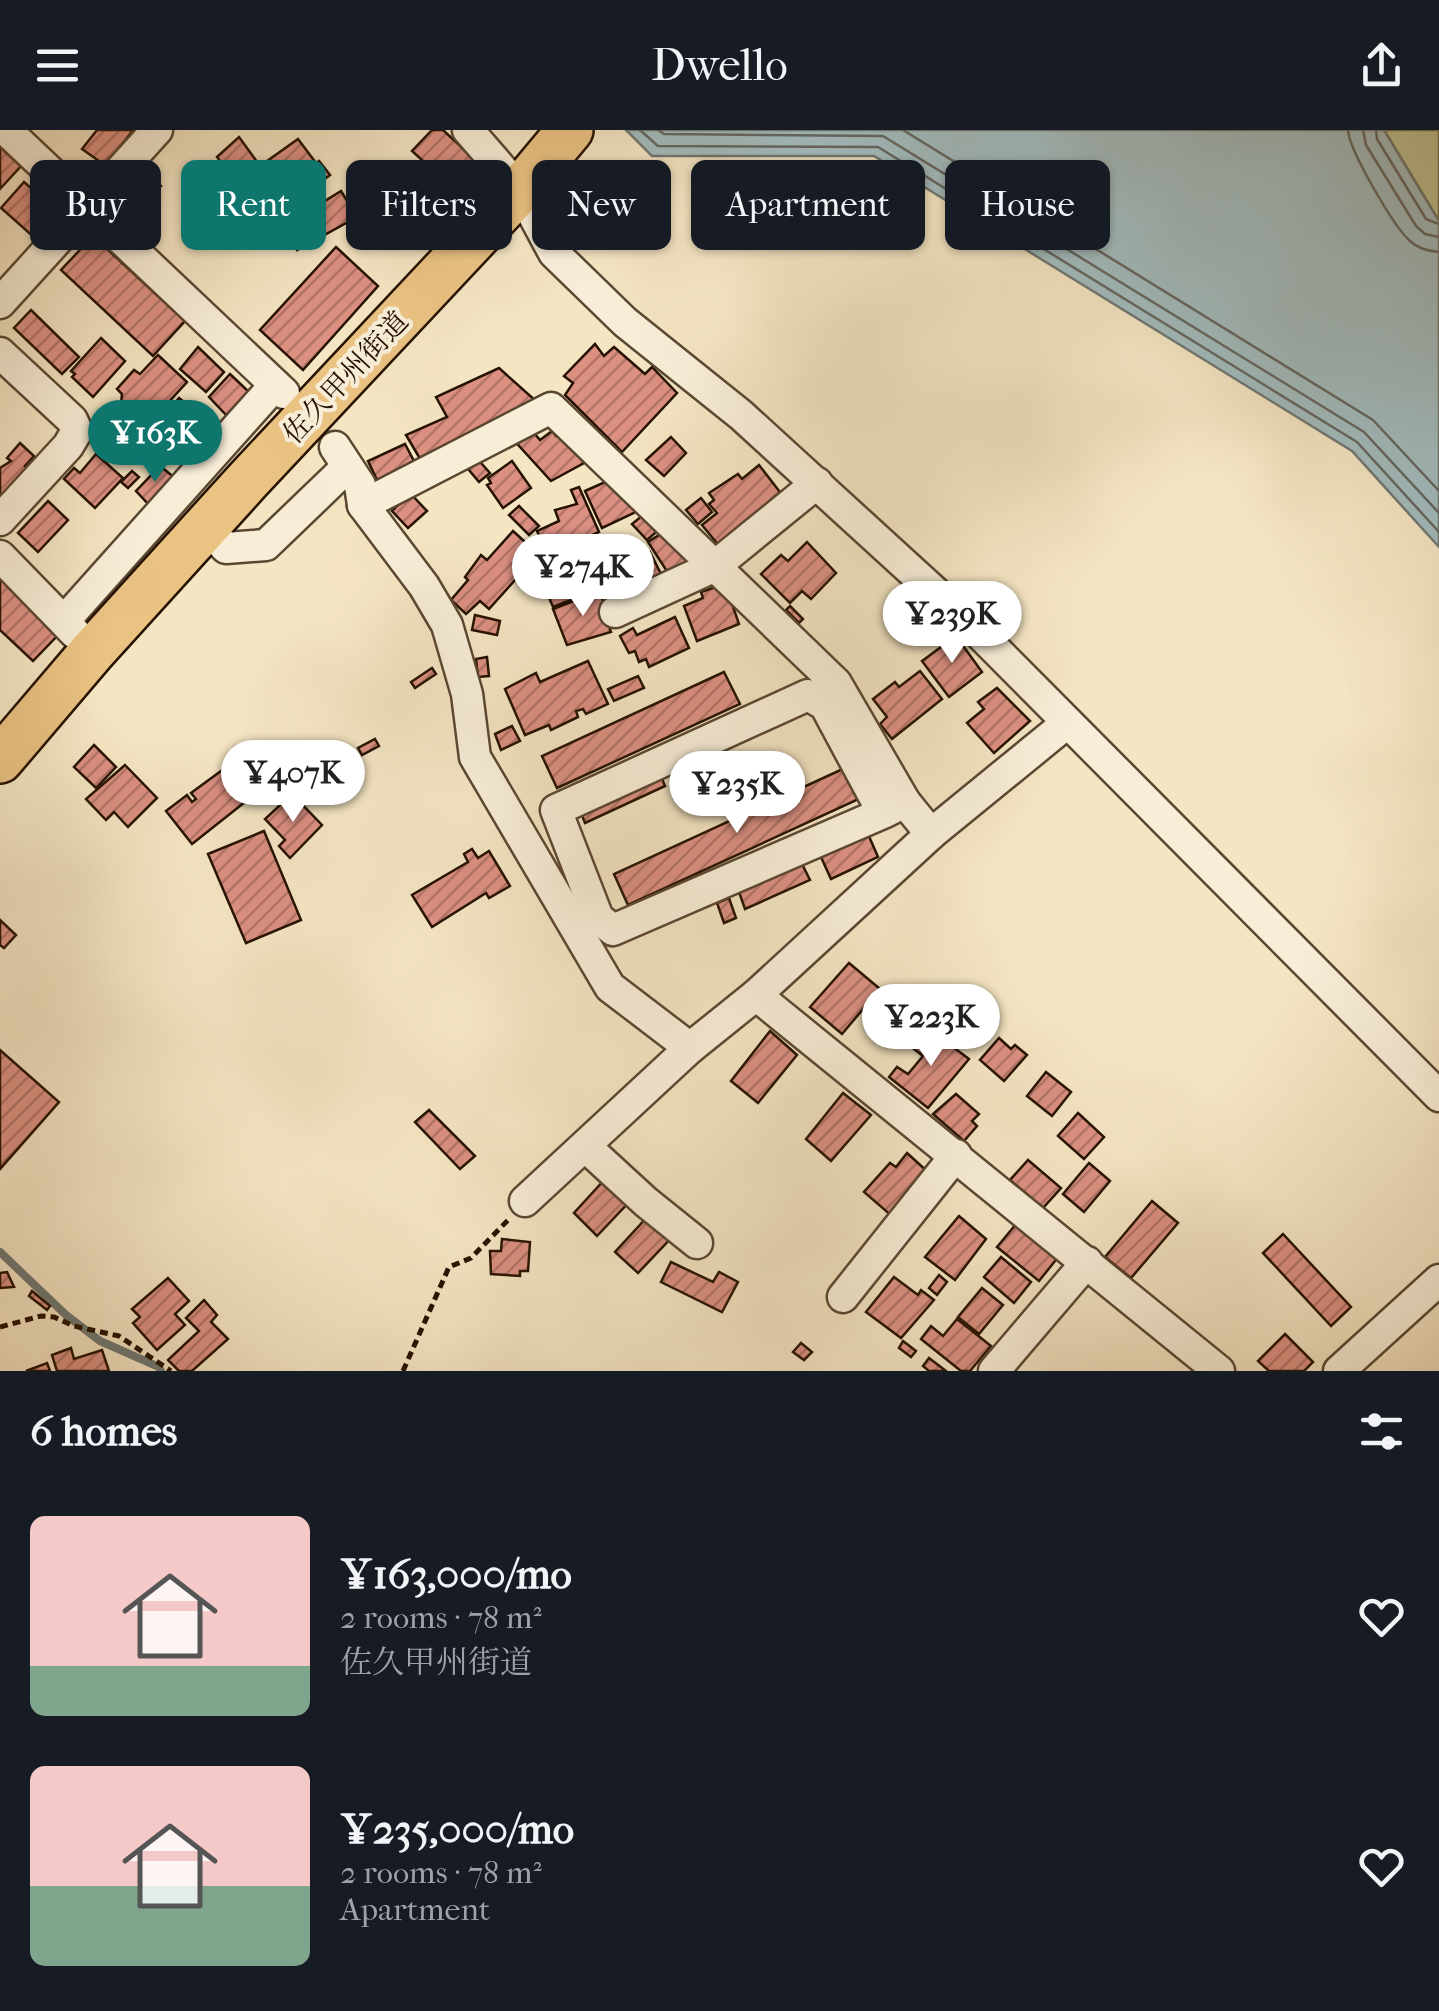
<!DOCTYPE html>
<meta charset="utf-8">
<style>
body{margin:0;font-family:"IM FELL French Canon","Noto Serif JP",serif;background:#20242c;color:#f1f3f6;height:100vh;display:flex;flex-direction:column;font-size:38px;white-space:nowrap}
*{box-sizing:border-box;margin:0}
p{font-size:32px;color:#9ea1a6}
.icon{flex:none;width:55px;height:55px;fill:none;stroke:currentColor;stroke-width:2;stroke-linecap:round;stroke-linejoin:round}
.map{position:relative;height:1241px;overflow:hidden}
.sheet{display:flex;flex-direction:column;background:#171b24;flex:1}
.sheet>*{flex:none}
.guide{position:absolute;left:30px;top:30px;width:1380px;height:90px;display:flex;gap:20px}
.price{position:absolute;translate:-50% -85px;padding:0 22px;border-radius:35px;background:#fff;color:#222;font-size:32px;line-height:65px;filter:drop-shadow(0 2px 5px #0008)}
.price::after{content:'';position:absolute;left:50%;top:60px;width:30px;height:22px;margin-left:-15px;background:inherit;clip-path:polygon(0 0,100% 0,50% 100%)}
.price.active{background:#0f766e;color:#fff}
ul{padding:0;list-style:none}
li{display:flex;align-items:center;gap:30px;height:250px;padding:0 30px}
li span{display:grid;place-items:center;flex:none;width:280px;height:200px;border-radius:15px;color:#555}
li>.icon{margin-inline-start:auto}
span .icon{width:120px;height:120px;fill:#fffc;stroke-width:1}
li b{font-size:42px}
h2{display:flex;justify-content:space-between;align-items:center;height:120px;padding:0 30px;font-size:42px}
.pill{padding:0 35px;border-radius:15px;background:#171b24;box-shadow:0 2px 8px #0004;font-size:35px;line-height:90px}
.pill.active{background:#0f766e;color:#fff}
header{display:flex;justify-content:space-between;align-items:center;height:130px;padding:0 30px;background:#171b24;font-size:45px;font-weight:600}
.map>svg:first-child{display:block}
</style>
<header><svg class="icon" aria-label="menu" viewBox="0 0 24 24"><path d="M4 6h16M4 12h16M4 18h16"/></svg>Dwello<svg class="icon" aria-label="share" viewBox="0 0 24 24"><path d="M12 15V3M7 8l5-5 5 5M5 13v7h14v-7"/></svg></header>
<div class="map">
<svg width="1439" height="1241" viewBox="0 0 1439 1241">
<defs>
<pattern id="building-hatch" width="6" height="6" patternUnits="userSpaceOnUse" patternTransform="scale(2.5)"><rect width="6" height="6" fill="#dc9082"/><path d="M-1 1l2-2M0 6l6-6M5 7l2-2" fill="none" stroke="#b27468"/></pattern>
</defs>
<rect width="100%" height="100%" fill="#f4e5c3"/>
<filter id="stains"><feTurbulence type="fractalNoise" baseFrequency=".002" numOctaves="4"/><feColorMatrix values="0 0 0 0 .2 0 0 0 0 .09 0 0 0 0 .02 0 0 0 .5 -.17"/></filter>
<radialGradient id="worn" r=".72"><stop offset=".6" stop-color="#630" stop-opacity="0"/><stop offset="1" stop-color="#630" stop-opacity=".3"/></radialGradient>
<!-- green -->
<path fill="#bec492" stroke="#726b4a" stroke-width="2.5" d="M1384,0H1439V91Z"/>
<!-- water -->
<path fill="#a2bcbf" stroke="#707873" stroke-width="2.5" d="M626,0H1384L1439,91V417L1352,321L874,26H652Z"/>
<g fill="none" stroke-linecap="round" stroke-linejoin="round">
<!-- shore -->
<g stroke="#646760" stroke-width="2.5">
<path d="M640,0L658,16L878,17L1357,312L1439,402"/>
<path d="M658,0L664,4L883,6L1364,302L1439,383"/>
<path d="M903,0L1373,290L1439,361"/>
<path d="M1348,0C1349,20 1394,97 1410,111C1418,119 1428,121 1439,122"/>
<path d="M1363,0L1366,15L1416,96L1425,104L1439,107"/>
<path d="M1376,0L1377,9L1426,89L1439,94"/>
</g>
<!-- stream -->
<path stroke="#707873" stroke-width="8" d="M0,1122L66,1185L100,1211L159,1237L161,1241"/>
</g>
<!-- building -->
<g fill="url(#building-hatch)" stroke="#261201" stroke-width="2.5">
<path d="M97,0H133L106,36L82,19Z"/>
<path d="M432,0H443L484,38L459,64L412,21Z"/>
<path d="M239,7L260,36L298,9L316,33L319,31L330,45L272,88L251,59L244,64L217,27Z"/>
<path d="M0,17L21,36L0,59Z"/>
<path d="M145,41L161,56L142,75L126,60Z"/>
<path d="M431,43L456,67L416,107L392,85Z"/>
<path d="M24,52L60,83L36,109L1,78Z"/>
<path d="M341,61L357,87L297,120L282,98L296,90L299,95L321,83L317,76Z"/>
<path d="M93,106L185,191L153,226L61,140Z"/>
<path d="M336,117L378,156L303,240L260,200Z"/>
<path d="M31,180L79,227L62,244L14,198Z"/>
<path d="M101,208L125,231L93,267L72,247L75,244L71,241Z"/>
<path d="M595,214L604,226L614,217L645,244L652,237L677,263L622,322L565,265L573,253L564,246Z"/>
<path d="M198,217L224,242L206,262L180,239Z"/>
<path d="M158,225L187,252L145,298L121,274L122,264L117,259L134,240L140,244Z"/>
<path d="M499,238L537,272L422,332L406,305L447,287L436,267Z"/>
<path d="M230,244L249,262L227,286L209,267Z"/>
<path d="M179,268L218,300L192,330L155,297Z"/>
<path d="M529,297L540,310L552,301L556,306L564,300L584,333L551,351L511,307Z"/>
<path d="M671,307L686,323L664,346L646,330Z"/>
<path d="M20,313L34,326L25,336L31,341L0,375V338L11,331L7,328Z"/>
<path d="M405,314L415,333L378,352L368,331Z"/>
<path d="M96,324L123,348L95,378L64,349L74,338L80,343Z"/>
<path d="M474,325L490,343L479,352L464,334Z"/>
<path d="M512,331L531,358L503,378L487,355L491,353L488,348Z"/>
<path d="M759,335L783,366L720,417L702,395L717,383L709,374L714,370L709,363L738,344L742,349Z"/>
<path d="M160,336L175,348L150,376L136,361Z"/>
<path d="M132,341L139,347L128,358L121,352Z"/>
<path d="M612,349L625,359L636,382L602,398L585,361Z"/>
<path d="M579,357L599,402L549,425L537,401L559,391L555,380L577,374L571,360Z"/>
<path d="M410,363L427,381L408,398L392,381Z"/>
<path d="M701,368L712,382L698,394L686,380Z"/>
<path d="M48,371L68,390L38,422L18,403Z"/>
<path d="M519,376L539,396L529,405L509,385Z"/>
<path d="M648,381L662,397L647,410L632,394Z"/>
<path d="M670,398L692,431L670,446L648,412Z"/>
<path d="M513,401L536,422L520,439L523,441L489,479L480,471L466,484L451,470L468,450L465,447L481,425L487,430Z"/>
<path d="M596,411L609,440L650,422L664,450L610,475L599,454L595,456L578,419Z"/>
<path d="M807,412L836,443L811,469L802,461L790,473L761,444L781,425L788,431Z"/>
<path d="M564,442L574,469L553,477L542,451Z"/>
<path d="M0,448L59,504L33,531L0,500Z"/>
<path d="M716,457L719,462L727,459L739,494L697,511L684,476L703,468L701,462Z"/>
<path d="M599,461L612,495L609,496L611,502L567,515L553,479Z"/>
<path d="M790,476L803,489L799,493L786,480Z"/>
<path d="M475,485L500,491L497,505L472,500Z"/>
<path d="M675,487L689,518L649,537L646,529L639,532L635,521L629,523L620,506L633,498L637,505Z"/>
<path d="M956,506L982,542L949,567L922,531Z"/>
<path d="M487,527L489,546L478,547L476,529Z"/>
<path d="M588,531L608,574L586,584L583,579L576,581L578,587L551,600L549,595L525,605L505,559L536,543L540,552Z"/>
<path d="M432,538L436,544L415,558L411,552Z"/>
<path d="M920,541L942,569L892,609L880,594L887,587L873,569L895,552L899,557Z"/>
<path d="M724,542L740,574L557,658L542,626Z"/>
<path d="M638,546L644,558L614,571L608,559Z"/>
<path d="M997,558L1030,591L994,623L967,593L984,579L978,572Z"/>
<path d="M512,596L520,611L501,620L495,604Z"/>
<path d="M375,609L379,616L362,625L358,618Z"/>
<path d="M94,615L116,637L96,658L74,637Z"/>
<path d="M353,621L358,630L321,652L316,642Z"/>
<path d="M125,635L157,668L128,697L114,682L106,690L86,669Z"/>
<path d="M845,638L861,668L628,775L614,744Z"/>
<path d="M221,641L245,672L192,714L166,681L187,665L192,672L196,669L191,663Z"/>
<path d="M661,646L665,656L585,693L581,683Z"/>
<path d="M292,664L322,695L290,728L279,716L285,710L265,689Z"/>
<path d="M264,701L301,790L246,813L208,724Z"/>
<path d="M868,704L878,727L831,749L821,727Z"/>
<path d="M472,719L478,728L489,721L510,756L489,768L486,763L432,797L412,765L468,732L464,724Z"/>
<path d="M802,734L810,750L745,779L739,762Z"/>
<path d="M729,768L736,788L724,793L717,773Z"/>
<path d="M0,790L16,805L4,818L0,815Z"/>
<path d="M849,833L880,859L842,904L810,877Z"/>
<path d="M929,899L969,929L928,978L889,947L897,937L908,944L923,926L914,919Z"/>
<path d="M770,901L797,925L758,973L731,951Z"/>
<path d="M999,908L1011,919L1015,915L1027,925L1004,951L980,930Z"/>
<path d="M0,920L59,972L0,1039Z"/>
<path d="M1046,942L1071,962L1052,986L1027,966Z"/>
<path d="M843,963L871,985L831,1031L806,1009Z"/>
<path d="M956,964L979,984L972,991L977,996L964,1011L933,984Z"/>
<path d="M429,980L475,1026L460,1039L415,992Z"/>
<path d="M1078,983L1104,1007L1084,1029L1058,1006Z"/>
<path d="M907,1023L929,1043L893,1087L864,1062L890,1033L896,1037Z"/>
<path d="M1028,1030L1061,1058L1043,1078L1010,1050Z"/>
<path d="M1089,1033L1110,1051L1084,1082L1063,1064Z"/>
<path d="M606,1048L631,1070L597,1106L574,1083Z"/>
<path d="M1152,1071L1178,1093L1131,1148L1105,1127Z"/>
<path d="M650,1084L674,1105L638,1143L615,1122Z"/>
<path d="M959,1086L986,1109L955,1150L925,1127Z"/>
<path d="M1017,1093L1059,1126L1039,1151L997,1117Z"/>
<path d="M1283,1104L1351,1177L1331,1196L1263,1123Z"/>
<path d="M502,1109L530,1112L528,1141H520V1146L491,1144L490,1121H501Z"/>
<path d="M1001,1127L1031,1152L1014,1173L984,1147Z"/>
<path d="M671,1132L713,1152L719,1142L738,1152L722,1182L661,1152Z"/>
<path d="M7,1142L14,1157L0,1158V1143Z"/>
<path d="M939,1145L947,1152L937,1165L929,1158Z"/>
<path d="M894,1147L918,1165L921,1160L934,1170L901,1208L866,1182Z"/>
<path d="M168,1148L189,1171L175,1184L185,1195L157,1220L133,1193L140,1187L132,1179Z"/>
<path d="M982,1158L1003,1175L979,1204L958,1187Z"/>
<path d="M32,1161L50,1176L47,1180L29,1166Z"/>
<path d="M204,1170L217,1185L211,1192L228,1209L192,1241H179L168,1230L199,1201L186,1188Z"/>
<path d="M957,1189L991,1216L970,1241H961L921,1209L931,1196L943,1206Z"/>
<path d="M1285,1204L1313,1232L1304,1241H1269L1258,1231Z"/>
<path d="M903,1211L916,1221L911,1227L899,1218Z"/>
<path d="M801,1213L812,1222L804,1230L793,1222Z"/>
<path d="M71,1218L74,1229L102,1220L109,1241H57L52,1225Z"/>
<path d="M929,1228L946,1241H929L923,1236Z"/>
<path d="M47,1233L50,1241H26Z"/>
</g>
<g fill="none" stroke-linecap="round" stroke-linejoin="round">
<defs>
<g id="minor">
<path d="M6,0L284,263"/>
<path d="M468,0L520,60L554,123L625,192L741,285L972,496L1439,966"/>
<path d="M0,173L157,0"/>
<path d="M0,223L72,290L77,301L68,316L0,390"/>
<path d="M335,317L360,355L363,375L424,456L447,495L467,564L475,627L610,857L690,918"/>
<path d="M363,375L551,278L836,553L905,672L931,704"/>
<path d="M206,397L226,418L266,415L347,337"/>
<path d="M0,426L75,503"/>
<path d="M615,482L715,436L817,353"/>
<path d="M64,491L275,255"/>
<path d="M883,683L825,575L808,565L556,680L598,788L613,800L883,683L905,672"/>
<path d="M756,865L1219,1241"/>
<path d="M585,1016L646,1072L697,1113"/>
<path d="M525,1071L690,918L756,865L931,704L1067,593"/>
<path d="M843,1167L956,1025"/>
<path d="M994,1241L1087,1132"/>
<path d="M1339,1241L1439,1150"/>
</g>
<path id="highway" d="M0,630L92,522L248,350L520,60L570,0"/>
</defs>
<!-- minor casing -->
<use href="#minor" stroke="#5a4732" stroke-width="35"/>
<!-- highway casing -->
<use href="#highway" stroke="#261201" stroke-width="50"/>
<!-- path -->
<g stroke="#261201" stroke-width="5" stroke-dasharray="8 5" stroke-linecap="butt">
<path d="M0,1197L41,1186L54,1187L74,1196L119,1206L171,1241"/>
<path d="M403,1241L449,1137L471,1128L509,1089"/>
</g>
<!-- minor -->
<use href="#minor" stroke="#f8eed8" stroke-width="30"/>
<!-- highway -->
<use href="#highway" stroke="#eac282" stroke-width="45"/>
</g>
<g text-anchor="middle" stroke-width="8" stroke-linejoin="round" paint-order="stroke">
<!-- street labels -->
<g font-size="28" fill="#261201" stroke="#f8eed8">
<text transform="translate(345 247) rotate(-47)" y="10">佐久甲州街道</text>
</g>
</g>
<rect width="100%" height="100%" filter="url(#stains)"/>
<rect width="100%" height="100%" fill="url(#worn)"/>
</svg>
<b class="price active" style="left:155px;top:355px">¥163K</b>
<b class="price" style="left:583px;top:489px">¥274K</b>
<b class="price" style="left:952px;top:536px">¥239K</b>
<b class="price" style="left:293px;top:695px">¥407K</b>
<b class="price" style="left:737px;top:706px">¥235K</b>
<b class="price" style="left:931px;top:939px">¥223K</b>
<div class="guide">
<a class="pill">Buy</a>
<a class="pill active">Rent</a>
<a class="pill">Filters</a>
<a class="pill">New</a>
<a class="pill">Apartment</a>
<a class="pill">House</a>
</div>
</div>
<section class="sheet">
<h2>6 homes<svg class="icon" aria-label="filters" viewBox="0 0 24 24"><path d="M4 7h16M4 17h16"/><circle cx="9" cy="7" r="2"/><circle cx="15" cy="17" r="2"/></svg></h2>
<ul>
<li><span style="background:linear-gradient(#f6c9c9 75%,#7fa58c 0)"><svg class="icon" aria-label="home" viewBox="0 0 24 24"><path d="M3 11l9-7 9 7M6 9v11h12V9"/></svg></span><div><b>¥163,000/mo</b><p>2 rooms · 78 m²</p><p>佐久甲州街道</p></div><svg class="icon" aria-label="heart" viewBox="0 0 24 24"><path d="M12 20l-8-8c-3-5 5-10 8-4 3-6 11-1 8 4z"/></svg></li>
<li><span style="background:linear-gradient(#f6c9c9 60%,#7fa58c 0)"><svg class="icon" aria-label="home" viewBox="0 0 24 24"><path d="M3 11l9-7 9 7M6 9v11h12V9"/></svg></span><div><b>¥235,000/mo</b><p>2 rooms · 78 m²</p><p>Apartment</p></div><svg class="icon" aria-label="heart" viewBox="0 0 24 24"><path d="M12 20l-8-8c-3-5 5-10 8-4 3-6 11-1 8 4z"/></svg></li>
</ul>
</section>
